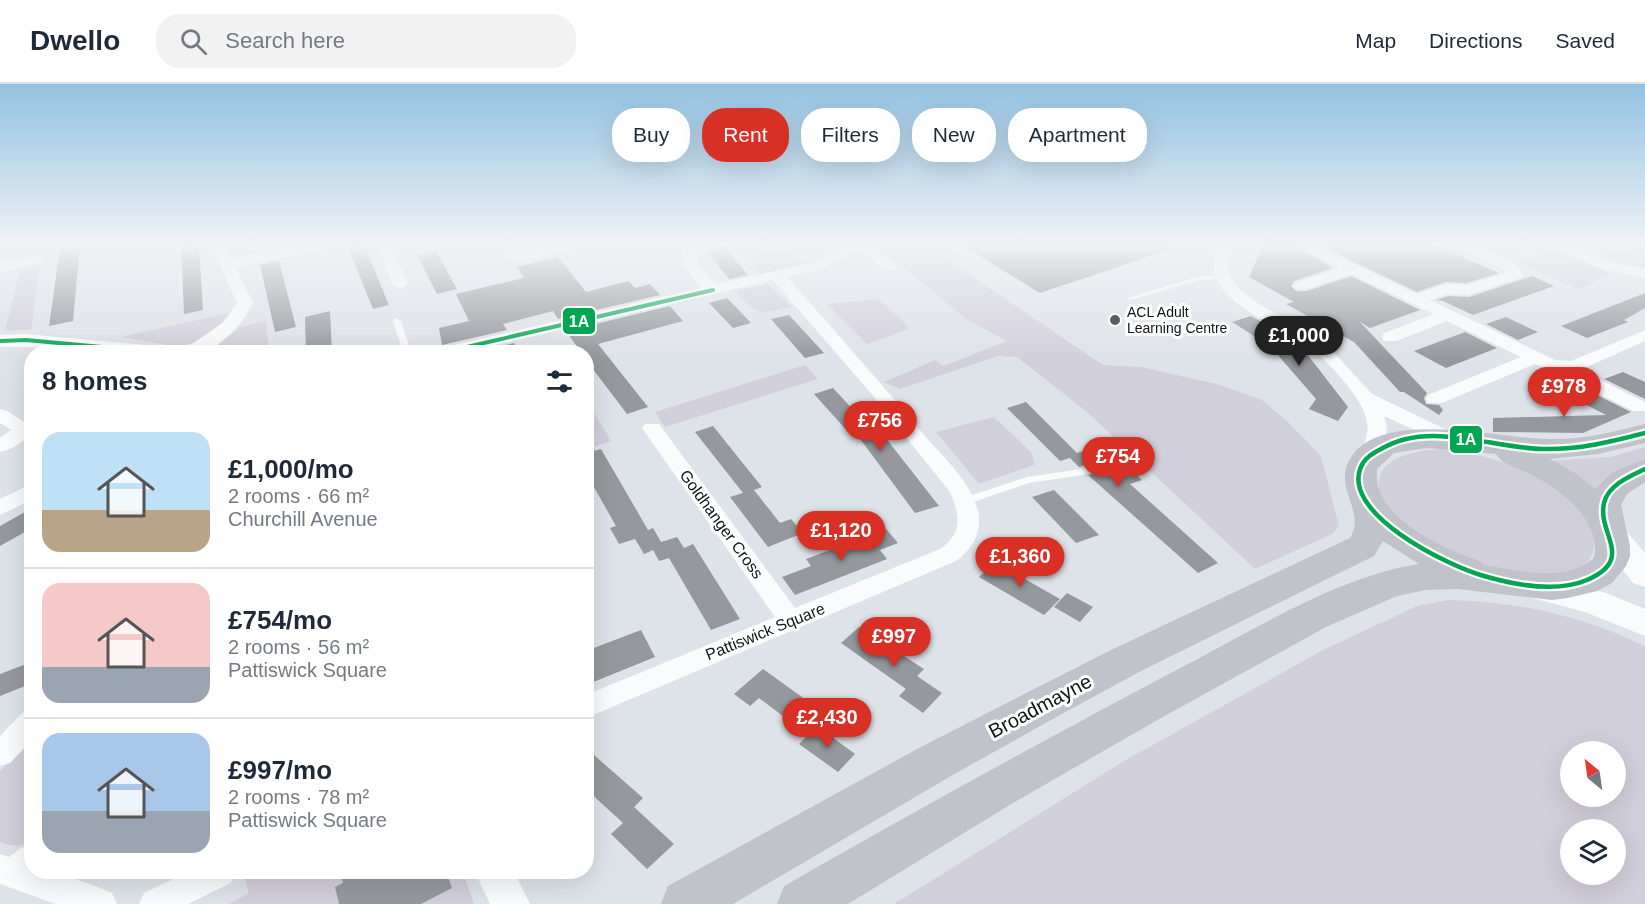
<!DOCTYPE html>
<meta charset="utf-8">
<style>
body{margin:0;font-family:Arial,sans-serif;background:#f2f2f3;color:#1f2937;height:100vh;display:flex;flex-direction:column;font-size:22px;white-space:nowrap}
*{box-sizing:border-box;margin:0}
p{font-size:20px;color:#747a83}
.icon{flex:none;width:33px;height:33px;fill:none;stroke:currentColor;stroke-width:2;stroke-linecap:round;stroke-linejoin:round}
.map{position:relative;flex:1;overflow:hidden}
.panel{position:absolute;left:24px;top:261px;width:570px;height:534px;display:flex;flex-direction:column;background:#fff;border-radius:24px;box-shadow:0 6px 24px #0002}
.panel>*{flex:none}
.hud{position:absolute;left:612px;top:24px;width:570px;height:54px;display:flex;gap:12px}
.needle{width:39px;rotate:331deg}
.fabs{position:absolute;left:1560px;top:657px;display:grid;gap:12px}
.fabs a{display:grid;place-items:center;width:66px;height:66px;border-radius:50%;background:#fff;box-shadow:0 6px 24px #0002;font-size:30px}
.price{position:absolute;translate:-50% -51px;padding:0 14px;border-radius:21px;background:#d93025;color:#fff;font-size:20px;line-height:39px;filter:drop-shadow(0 2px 3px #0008)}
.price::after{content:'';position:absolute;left:50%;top:36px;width:18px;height:14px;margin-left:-9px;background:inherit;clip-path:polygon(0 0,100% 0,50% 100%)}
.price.active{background:#222;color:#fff}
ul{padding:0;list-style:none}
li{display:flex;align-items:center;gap:18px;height:150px;padding:0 18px}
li+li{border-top:2px solid #e0e1e3}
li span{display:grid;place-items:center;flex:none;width:168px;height:120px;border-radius:18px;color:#555}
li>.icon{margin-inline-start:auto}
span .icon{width:72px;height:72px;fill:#fffc;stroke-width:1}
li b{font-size:26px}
h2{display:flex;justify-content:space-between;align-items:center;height:72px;padding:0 18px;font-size:26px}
.tag{padding:0 21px;border-radius:24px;background:#fff;box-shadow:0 6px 24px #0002;font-size:21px;line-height:54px}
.tag.active{background:#d93025;color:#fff}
header{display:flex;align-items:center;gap:36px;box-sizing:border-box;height:84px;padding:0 30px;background:#fff;border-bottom:2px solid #e0e1e3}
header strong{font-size:28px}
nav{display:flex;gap:33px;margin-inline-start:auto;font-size:21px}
.search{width:420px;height:54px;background:#f2f2f3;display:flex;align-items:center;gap:15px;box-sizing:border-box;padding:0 21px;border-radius:24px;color:#747a83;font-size:22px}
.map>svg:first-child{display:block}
</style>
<header>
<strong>Dwello</strong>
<div class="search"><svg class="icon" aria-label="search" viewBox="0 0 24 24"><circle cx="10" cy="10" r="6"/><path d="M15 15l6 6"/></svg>Search here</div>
<nav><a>Map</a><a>Directions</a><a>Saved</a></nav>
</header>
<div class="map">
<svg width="1645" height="820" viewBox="0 0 1645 820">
<rect width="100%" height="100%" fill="#dee3e9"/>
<!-- green -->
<g fill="#d2cfdc" fill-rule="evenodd">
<path d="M877,161H946L957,169L943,173L1103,281L1141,283L1217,300L1262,316L1287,337L1321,372L1339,442L1332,450L1255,485L1087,328L1017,273L998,272L900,305L884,298L935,276L944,282L1007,257L966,235Z"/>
<path d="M1481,161H1544L1508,173Z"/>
<path d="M786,163L806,178L762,191L746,174Z"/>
<path d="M1645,163V183L1626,181L1606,168Z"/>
<path d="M1555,166L1612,190L1578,205L1518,178Z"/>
<path d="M40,183L31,246H5L20,187Z"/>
<path d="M768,200L792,223C758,230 759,232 734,207Z"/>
<path d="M878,215L907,241L908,245L867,260L827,220Z"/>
<path d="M229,229L219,242L198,257L180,263L121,253Z"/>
<path d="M266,237L269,268H208L240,243Z"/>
<path d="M805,281L818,295L665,343L655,328Z"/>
<path d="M586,315L611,357L587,365H586Z"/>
<path d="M994,333L1032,369L1034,381L979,400L936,348Z"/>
<path d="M1645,363V379L1596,407L1546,377L1610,373Z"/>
<path d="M1439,365C1489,369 1568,393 1591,443C1595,453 1596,468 1588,477C1569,500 1513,490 1488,485C1474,482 1429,461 1418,452C1362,412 1363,370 1439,365Z"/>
<path d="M1448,516C1517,517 1582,532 1645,562V820H894L1124,677L1323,566L1417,522ZM1570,668H1616V712H1570ZM1570,746H1616V790H1570Z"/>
<path d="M31,656V756C20,763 12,763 0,758V687Z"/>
<path d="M243,788H463L474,820H229L249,809Z"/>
</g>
<!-- building -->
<g fill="#95999d">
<path d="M80,161L73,237L49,242L60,164Z"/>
<path d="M181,161H199L203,226L184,230Z"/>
<path d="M347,161H364L389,221L373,225Z"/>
<path d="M962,161H1173L1174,164L1040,209Z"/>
<path d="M1263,161H1294L1333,184L1294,197L1291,202L1296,207H1307L1351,192L1420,226L1370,244L1360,238L1427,309L1424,314L1426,320L1439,321L1443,326L1439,331L1404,308H1400L1354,258L1286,220L1294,218L1249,193Z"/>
<path d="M1319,161H1434L1499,189L1467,199L1446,198L1417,208Z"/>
<path d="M724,163L748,191L729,195L707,167Z"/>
<path d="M436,167L457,205L437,210L417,171Z"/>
<path d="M558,173L586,208L629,197L635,204L650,200L660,211L558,235L553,227L503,240L507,246L442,261L439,244L469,237L456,210L524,194L517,183Z"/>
<path d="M279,177L296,243L275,248L260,181Z"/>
<path d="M1532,192L1554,202L1473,231L1443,217L1436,216L1448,212L1469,213Z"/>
<path d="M1645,209V224L1624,236L1628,238L1587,254L1561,242Z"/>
<path d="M727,214L751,239L733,244L709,219Z"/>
<path d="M670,222L683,237L598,260L648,323L627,330L586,276V268H581L566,247Z"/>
<path d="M330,227L332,268H306L305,233Z"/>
<path d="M789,231L824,269L805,274L771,235Z"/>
<path d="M1251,232L1297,257L1348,323L1338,337L1309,325L1316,315L1270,262L1232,238Z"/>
<path d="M1506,233L1538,248L1518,256L1486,240Z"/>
<path d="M1465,248L1497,264L1446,284L1414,267Z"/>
<path d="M514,259L520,268H473Z"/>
<path d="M1623,288L1645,298V315L1604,295Z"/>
<path d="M833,304L875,349L881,348L939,422L915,429L855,348L850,350L814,310Z"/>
<path d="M1583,304L1631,328L1583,349L1493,348V334L1606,331L1567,311Z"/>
<path d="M1026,318L1077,369L1102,360L1142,396L1130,400L1218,479L1198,489L1088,391L1115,383L1117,378L1115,375L1109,374L1079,383L1070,374L1060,377L1007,324Z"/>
<path d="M713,342L762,403L754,406L780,439L791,435L803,449L768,463L730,413L743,409L695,348Z"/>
<path d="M601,365L648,446L653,444L661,458L677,453L684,464L693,460L740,535L711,546L669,474L659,477L653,466L644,470L635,455L619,460L610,444L616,442L586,389V369Z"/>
<path d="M1054,406L1099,451L1076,459L1032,413Z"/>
<path d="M32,424V444L0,462V442Z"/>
<path d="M886,445L898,459L880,466L887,475L795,511L782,493L811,482L806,475Z"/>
<path d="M995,478L1060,515L1044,531L979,493Z"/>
<path d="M1067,509L1093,523L1080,538L1054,523Z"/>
<path d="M859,543L924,585L917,592L942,609L923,629L899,612L906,605L841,559Z"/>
<path d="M641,546L655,573L586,601V567Z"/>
<path d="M29,579L30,600L0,612V590Z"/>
<path d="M763,585L827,631L807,650L759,614L750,622L734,610Z"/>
<path d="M817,642L855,670L838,688L799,660Z"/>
<path d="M586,664L643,714L634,723L674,760L647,785L611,750L623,739L586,705Z"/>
<path d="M340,788H446L452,804L421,820H339L335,803L343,799Z"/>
</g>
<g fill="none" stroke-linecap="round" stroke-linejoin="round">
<!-- service -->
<g fill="#fafbfc" fill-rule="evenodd">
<path d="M948,161H956L966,168L959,170Z"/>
<path d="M1222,191H1225V195L1200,196L1131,216L1127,214L1199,192Z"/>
<path d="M394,235H397L401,237L411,268H403L393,237Z"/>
<path d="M1110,376L1114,377L1115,379L1114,381L1082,391L1029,399L964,421L959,417L960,415L1027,393L1081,385Z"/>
</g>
<!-- minor -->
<g fill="#fafbfc" fill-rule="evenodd">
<path d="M211,161H225L232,175L303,161H329L322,165L236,184L253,219C245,236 222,263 203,268C198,270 189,268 184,268L186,264L224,238L237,219Z"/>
<path d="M377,161H391L408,200L405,203L400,205L392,200Z"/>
<path d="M555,161H580L578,164L516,178L509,174L511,171Z"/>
<path d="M681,161H695L699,182L716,200L811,179L846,161H872L894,180L897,183L894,186H884L860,165L821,185L787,193C834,246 880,298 925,352C944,374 970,397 978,426C983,447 973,464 956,477L586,634V611L775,533L642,344L645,340H659L795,524L940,465C963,449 960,432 950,408L869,307L773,196L465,268H436L439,264L445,263L701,204L684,182Z"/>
<path d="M1220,161H1234L1229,175L1228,185L1231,194L1239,205L1259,220L1325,259L1372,310L1457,351L1460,355L1457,359H1443L1384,332C1390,348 1385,363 1375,377L1368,379L1361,377L1358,373C1364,362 1369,351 1367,338C1363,312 1323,272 1301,257C1270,237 1191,210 1220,161Z"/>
<path d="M1296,161H1314L1417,210L1447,200L1467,201L1506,189L1505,185L1457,164L1455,161C1478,161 1513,169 1523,191L1520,194L1468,211L1448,210L1430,216L1555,276L1571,277L1645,246V257L1580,286L1645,318V327H1633L1554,287L1535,280L1442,319H1428L1426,315L1428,311L1521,273L1447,237L1396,257H1384L1382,253L1384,249L1434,230L1351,190L1306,205H1296L1293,202L1296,199L1339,184Z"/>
<path d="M1552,161H1571L1611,178L1645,184V194L1602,185L1554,164Z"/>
<path d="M37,172L42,173L44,176L42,179L0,188V178Z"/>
<path d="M0,325L7,327L32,343C28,357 13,365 0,368V354L11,346L0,339Z"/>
<path d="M32,400V416L0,431V415Z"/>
<path d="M32,626V656L10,679L0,682V652L22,629Z"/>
<path d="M32,760V788C60,788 86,798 112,809L117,820H56L0,800V770L9,773L21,764Z"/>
<path d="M188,788H235L231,799L188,820H139L144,809Z"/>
</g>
<!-- tertiary -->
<g fill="#fafbfc" fill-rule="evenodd">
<path d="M26,250L157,262L164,264L167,268C112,274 56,261 0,263V251Z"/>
<path d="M475,788H514L530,820H490Z"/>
</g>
<!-- secondary -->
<g fill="#fafbfc" fill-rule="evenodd">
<path d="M1611,439L1622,442L1645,469V503L1633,499L1595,450L1600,442Z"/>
<path d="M1537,491L1606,509L1645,525V552L1585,528L1525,512L1520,503L1525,494Z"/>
</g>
<!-- primary -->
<path fill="#c1c3ca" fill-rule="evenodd" d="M1645,340V359L1598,370L1550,375L1575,389L1595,405L1613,388L1645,375V398L1627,410L1621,421L1630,462V472L1626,482L1612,499L1597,507L1568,514L1552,516L1458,505L1426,506L1397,512L1326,543L1161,634L1013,719L848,820H777L784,802C917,726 1051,652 1186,581C1255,545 1342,491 1419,480L1383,457L1374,472L1141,587L1060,631L951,692L733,820H661L668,802L919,664L1030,607L1113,565L1350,454C1368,425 1327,401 1355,368C1391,326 1501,355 1550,355C1583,356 1614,348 1645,340ZM1427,364L1496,370C1501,380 1515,383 1526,388C1558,404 1602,434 1594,474C1564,500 1519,486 1483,481L1482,478C1443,464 1372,435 1377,385L1394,369Z"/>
<defs>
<g id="bus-1-far1">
<path d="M0,257L26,256L157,268"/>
<path d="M445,268L713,206"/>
</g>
<path id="bus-1" d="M1645,349C1611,358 1577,366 1542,365C1490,364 1429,336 1381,365C1375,368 1367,372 1363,379C1334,427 1450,483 1484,492C1515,501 1556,509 1587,496C1636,475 1597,450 1604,419C1608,401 1630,392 1645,385"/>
</defs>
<!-- bus-1-far1 casing -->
<use href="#bus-1-far1" stroke="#fff" stroke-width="8"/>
<!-- bus-1 casing -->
<use href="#bus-1" stroke="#fff" stroke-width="9"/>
<!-- bus-1-far1 -->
<use href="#bus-1-far1" stroke="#00a651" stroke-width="4"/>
<!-- bus-1 -->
<use href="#bus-1" stroke="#00a651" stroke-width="4.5"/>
</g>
<!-- sky -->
<linearGradient id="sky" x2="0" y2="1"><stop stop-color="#93c2e1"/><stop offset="0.58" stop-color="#f0f2f5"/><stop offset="1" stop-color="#f0f2f5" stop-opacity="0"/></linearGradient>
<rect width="1645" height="276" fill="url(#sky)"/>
<!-- markers -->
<circle fill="#595c60" stroke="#fff" stroke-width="2" cx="1115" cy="236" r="6"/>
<g text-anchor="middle" stroke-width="6" stroke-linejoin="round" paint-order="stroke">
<!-- far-poi labels -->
<g font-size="14" fill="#111417" stroke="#fff" text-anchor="start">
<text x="1127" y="233">ACL Adult<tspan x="1127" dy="16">Learning Centre</tspan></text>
</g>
<!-- street labels -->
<g font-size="16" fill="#111417" stroke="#fff">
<text transform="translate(722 440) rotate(54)" y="6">Goldhanger Cross</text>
<text transform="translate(765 547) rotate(-22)" y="6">Pattiswick Square</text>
</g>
<!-- near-street labels -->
<g font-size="20" fill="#111417" stroke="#fff">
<text transform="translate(1040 622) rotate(-28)" y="7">Broadmayne</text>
</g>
</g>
<g stroke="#fff" stroke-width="2">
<rect x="562" y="223" width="34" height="28" rx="6" fill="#00a651"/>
<rect x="1449" y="341" width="34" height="29" rx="6" fill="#00a651"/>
</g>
<g font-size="16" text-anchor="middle" font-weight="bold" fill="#fff">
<text x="579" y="243">1A</text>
<text x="1466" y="361">1A</text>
</g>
</svg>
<div class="fabs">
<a><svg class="needle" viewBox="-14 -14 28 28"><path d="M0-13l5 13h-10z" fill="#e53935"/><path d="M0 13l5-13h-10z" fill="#747a83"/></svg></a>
<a><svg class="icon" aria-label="layers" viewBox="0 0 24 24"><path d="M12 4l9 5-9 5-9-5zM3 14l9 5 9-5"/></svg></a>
</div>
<b class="price active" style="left:1299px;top:283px">£1,000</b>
<b class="price" style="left:1564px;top:334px">£978</b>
<b class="price" style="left:880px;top:368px">£756</b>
<b class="price" style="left:1118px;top:404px">£754</b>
<b class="price" style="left:841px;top:478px">£1,120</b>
<b class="price" style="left:1020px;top:504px">£1,360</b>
<b class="price" style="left:894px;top:584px">£997</b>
<b class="price" style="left:827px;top:665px">£2,430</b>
<div class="hud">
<a class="tag">Buy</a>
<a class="tag active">Rent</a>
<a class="tag">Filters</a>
<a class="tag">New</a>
<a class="tag">Apartment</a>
</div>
<section class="panel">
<h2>8 homes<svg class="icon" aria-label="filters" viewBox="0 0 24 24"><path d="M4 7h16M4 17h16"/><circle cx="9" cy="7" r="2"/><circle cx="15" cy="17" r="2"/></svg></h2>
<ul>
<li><span style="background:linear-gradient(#bfe0f5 65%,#b9a48a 0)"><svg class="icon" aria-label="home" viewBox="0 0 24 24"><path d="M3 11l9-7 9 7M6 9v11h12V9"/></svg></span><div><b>£1,000/mo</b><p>2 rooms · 66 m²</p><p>Churchill Avenue</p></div></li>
<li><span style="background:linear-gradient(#f6c9c9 70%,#9aa5b1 0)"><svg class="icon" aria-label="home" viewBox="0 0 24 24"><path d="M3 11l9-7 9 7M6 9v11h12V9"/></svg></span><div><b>£754/mo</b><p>2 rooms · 56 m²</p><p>Pattiswick Square</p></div></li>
<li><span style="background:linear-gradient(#a9c7e8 65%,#9aa5b1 0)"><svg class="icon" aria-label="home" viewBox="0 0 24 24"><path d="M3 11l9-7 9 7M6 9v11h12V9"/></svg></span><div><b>£997/mo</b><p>2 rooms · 78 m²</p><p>Pattiswick Square</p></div></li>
</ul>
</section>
</div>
